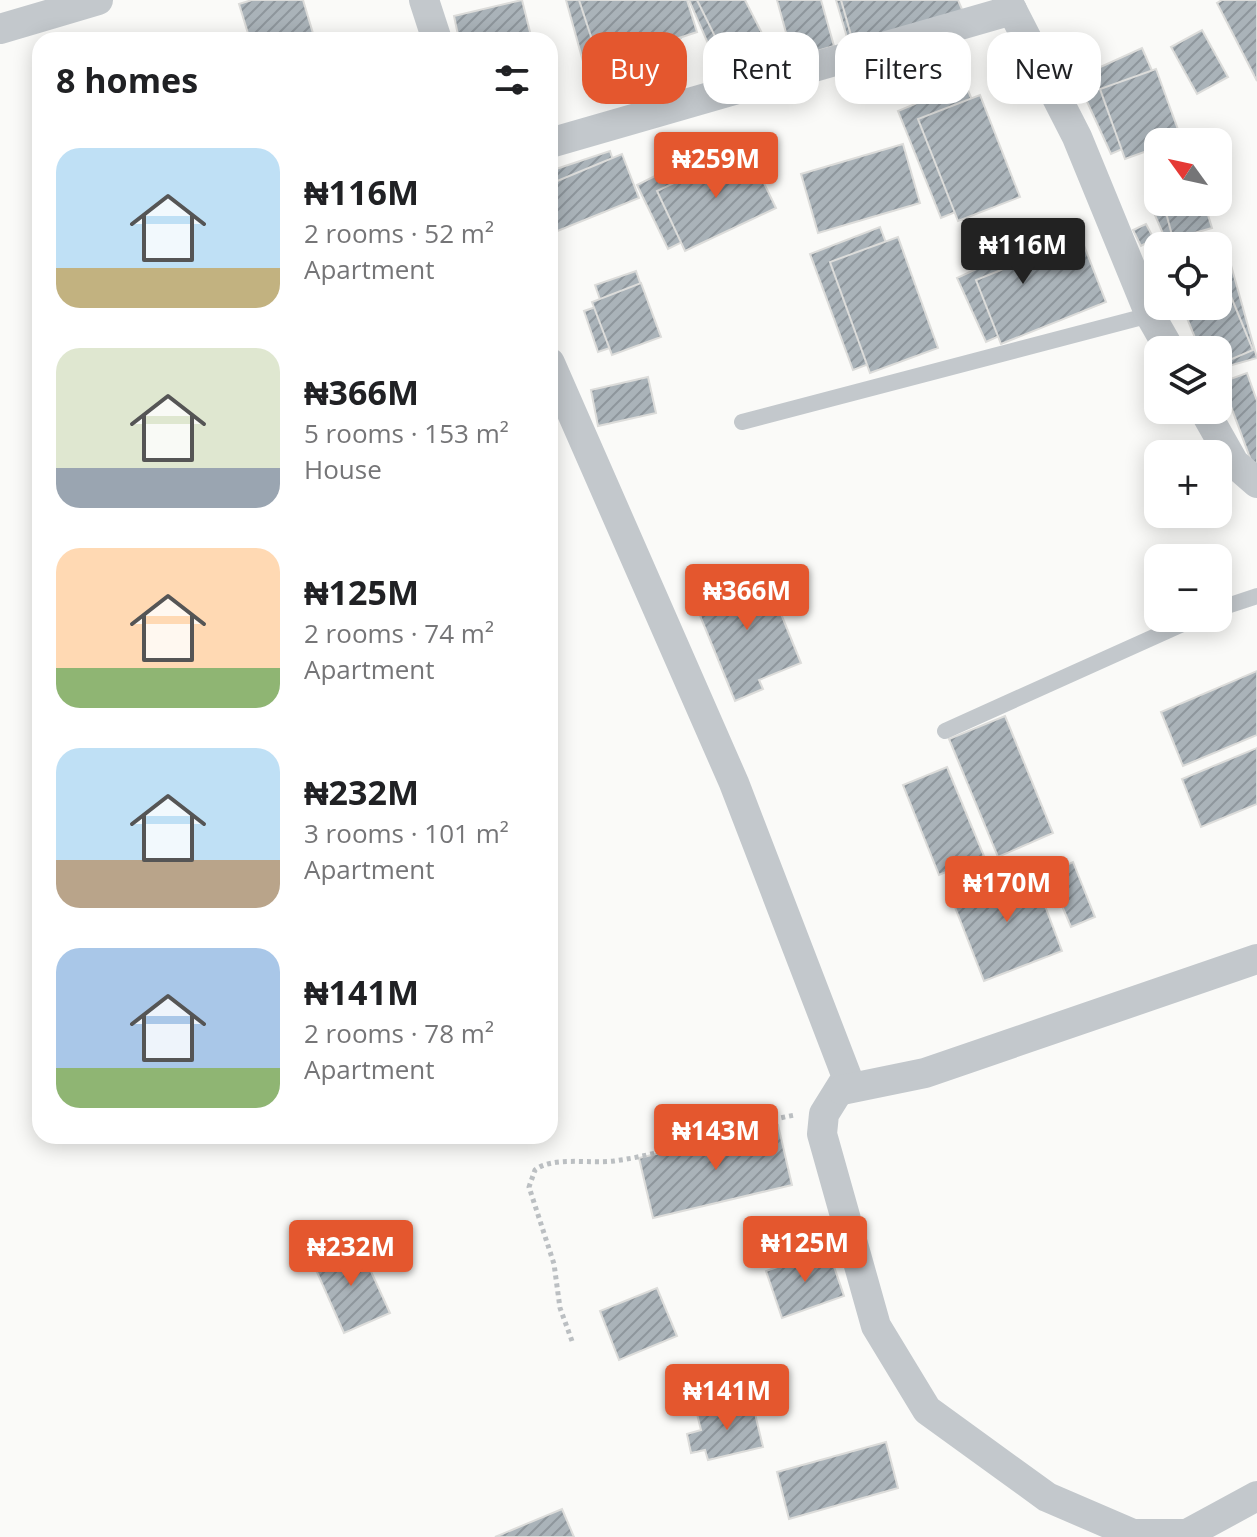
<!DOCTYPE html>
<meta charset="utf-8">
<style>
body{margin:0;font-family:"Open Sans",sans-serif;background:#f2f2f2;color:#202124;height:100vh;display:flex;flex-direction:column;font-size:30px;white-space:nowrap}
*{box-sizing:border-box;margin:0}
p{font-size:26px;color:#757577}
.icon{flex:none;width:44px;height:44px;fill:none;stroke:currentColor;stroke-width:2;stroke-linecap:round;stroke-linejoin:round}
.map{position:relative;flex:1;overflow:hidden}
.details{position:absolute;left:32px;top:32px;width:526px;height:1112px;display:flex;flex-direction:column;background:#fff;border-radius:24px;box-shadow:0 4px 20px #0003}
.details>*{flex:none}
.banner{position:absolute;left:582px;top:32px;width:554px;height:72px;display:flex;gap:16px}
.needle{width:52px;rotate:303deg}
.buttons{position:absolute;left:1144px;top:128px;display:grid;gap:16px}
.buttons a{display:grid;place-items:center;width:88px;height:88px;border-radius:16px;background:#fff;box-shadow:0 4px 20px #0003;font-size:40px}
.price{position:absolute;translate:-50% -68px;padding:0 18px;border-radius:8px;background:#e4572e;color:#fff;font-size:26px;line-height:52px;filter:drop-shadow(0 2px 4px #0008)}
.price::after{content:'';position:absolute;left:50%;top:48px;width:24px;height:18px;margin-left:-12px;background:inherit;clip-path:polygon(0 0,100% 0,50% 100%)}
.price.current{background:#222;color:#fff}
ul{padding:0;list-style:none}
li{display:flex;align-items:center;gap:24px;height:200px;padding:0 24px}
li span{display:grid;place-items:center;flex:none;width:224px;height:160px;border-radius:24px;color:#555}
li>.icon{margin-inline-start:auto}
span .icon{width:96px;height:96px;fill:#fffc;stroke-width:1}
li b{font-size:34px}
h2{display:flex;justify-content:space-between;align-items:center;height:96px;padding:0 24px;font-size:34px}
.pill{padding:0 28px;border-radius:24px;background:#fff;box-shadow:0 4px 20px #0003;font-size:28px;line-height:72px}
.pill.current{background:#e4572e;color:#fff}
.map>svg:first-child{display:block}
</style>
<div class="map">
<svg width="1257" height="1537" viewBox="0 0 1257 1537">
<defs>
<pattern id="building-hatch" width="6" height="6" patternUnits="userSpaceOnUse" patternTransform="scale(2)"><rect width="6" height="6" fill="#aab3b9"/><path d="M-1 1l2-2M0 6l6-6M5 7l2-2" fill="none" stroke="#8e969c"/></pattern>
</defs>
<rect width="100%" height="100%" fill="#fafaf8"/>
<!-- building -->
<g fill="url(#building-hatch)" stroke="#dcdcda" stroke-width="2">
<path d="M252,0H303L315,40H250L239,4Z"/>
<path d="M522,0L532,40H459L454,16Z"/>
<path d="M566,0H671L681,38L584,65Z"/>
<path d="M579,0H687L697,32L600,64Z"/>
<path d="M689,0H740L758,43L716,62Z"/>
<path d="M697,0H745L770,49L731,69Z"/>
<path d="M777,0H821L834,46L793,58Z"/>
<path d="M836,0H916L919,10L899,17L903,27L849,44Z"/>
<path d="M841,0H958L967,21L856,53Z"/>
<path d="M1222,0H1257V81L1217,3Z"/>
<path d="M1202,30L1228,77L1197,94L1171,47Z"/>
<path d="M1142,48L1165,100L1157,104L1168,129L1111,154L1084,95L1093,91L1085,74Z"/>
<path d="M1156,69L1181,138L1158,142V147L1125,159L1100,89Z"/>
<path d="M965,83L1009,190L941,218L898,111Z"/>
<path d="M980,95L1020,197L958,221L918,119Z"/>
<path d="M733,137L764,202L668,249L637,185Z"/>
<path d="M903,144L920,203L818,233L801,174Z"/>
<path d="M747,148L776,208L685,251L657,191Z"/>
<path d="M610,151L625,197L550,223V171Z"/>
<path d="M622,154L639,198L550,234V184Z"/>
<path d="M1160,202H1194L1201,221L1164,236L1151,206Z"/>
<path d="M1188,202H1204L1212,228L1173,239L1165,209Z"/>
<path d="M1146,224L1154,239L1141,246L1133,230Z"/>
<path d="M880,227L924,343L853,370L810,254Z"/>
<path d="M1060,230L1089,295L986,342L957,278Z"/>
<path d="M898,237L938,348L870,373L830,262Z"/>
<path d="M1081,238L1106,302L1001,344L976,280Z"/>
<path d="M1227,251L1257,358L1218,369V350H1209L1196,306H1218V253Z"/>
<path d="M1218,265L1253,350L1218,365V350H1200L1182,306H1218Z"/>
<path d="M636,271L657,332L598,352L584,311L602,305L595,285Z"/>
<path d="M641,283L661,337L612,355L592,302Z"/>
<path d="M1247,373L1257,401V477L1222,382Z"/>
<path d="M648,377L656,413L598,426L591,390Z"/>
<path d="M762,567L801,663L759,680L763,689L735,701L692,596Z"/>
<path d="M1257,671V735L1183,766L1161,712Z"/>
<path d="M1005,716L1053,833L998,857L949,739Z"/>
<path d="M1257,748V804L1201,827L1182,779Z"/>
<path d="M947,767L984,856L939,875L903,785Z"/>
<path d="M1073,862L1095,917L1071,927L1048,873Z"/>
<path d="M1030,866L1062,951L984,981L951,897Z"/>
<path d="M778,1125L792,1185L653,1218L639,1158Z"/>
<path d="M358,1243L390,1313L344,1333L313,1263Z"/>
<path d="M828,1249L844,1296L782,1318L766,1271Z"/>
<path d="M657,1288L677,1336L619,1360L600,1311Z"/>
<path d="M752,1401L763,1447L708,1460L705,1450L691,1453L687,1434L701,1430L697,1414Z"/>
<path d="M886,1442L898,1488L789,1519L777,1472Z"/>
<path d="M562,1509L574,1537H495Z"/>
</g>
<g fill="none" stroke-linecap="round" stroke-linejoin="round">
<!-- path -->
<path stroke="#bbbfc2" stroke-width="5" stroke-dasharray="4 4" stroke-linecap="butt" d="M572,1341L560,1308L554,1264L529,1187L535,1170C553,1156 590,1164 614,1161C675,1153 734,1126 795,1115"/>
<!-- lane -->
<g stroke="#c3c8cc" stroke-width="16">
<path d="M742,422L1150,315"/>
<path d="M1218,609L1257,596"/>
<path d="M945,731L1196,618"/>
</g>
<!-- street -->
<g stroke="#c3c8cc" stroke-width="30">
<path d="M424,0L437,40"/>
<path d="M1007,0L1077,137L1150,315L1170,350"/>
<path d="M0,29L98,0"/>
<path d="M550,143L1012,10"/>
<path d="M550,363L734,783L847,1077L824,1114L822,1134L876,1326L927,1410L1047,1497L1133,1534H1187L1257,1496"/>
<path d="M1204,410L1234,463L1257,483"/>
<path d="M842,1090L925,1073L1257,959"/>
</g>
</g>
</svg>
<div class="buttons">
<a><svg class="needle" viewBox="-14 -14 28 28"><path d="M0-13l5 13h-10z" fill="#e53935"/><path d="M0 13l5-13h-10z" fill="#757577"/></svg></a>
<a><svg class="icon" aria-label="locate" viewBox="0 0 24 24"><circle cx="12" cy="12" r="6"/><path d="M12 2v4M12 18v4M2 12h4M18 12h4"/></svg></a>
<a><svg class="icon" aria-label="layers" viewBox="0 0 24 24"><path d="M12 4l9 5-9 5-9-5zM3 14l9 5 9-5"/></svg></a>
<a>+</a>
<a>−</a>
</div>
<b class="price" style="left:716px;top:200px">₦259M</b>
<b class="price current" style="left:1023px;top:286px">₦116M</b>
<b class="price" style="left:747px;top:632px">₦366M</b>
<b class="price" style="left:1007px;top:924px">₦170M</b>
<b class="price" style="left:716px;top:1172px">₦143M</b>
<b class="price" style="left:805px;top:1284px">₦125M</b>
<b class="price" style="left:351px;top:1288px">₦232M</b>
<b class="price" style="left:727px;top:1432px">₦141M</b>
<div class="banner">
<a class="pill current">Buy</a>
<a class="pill">Rent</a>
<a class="pill">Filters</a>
<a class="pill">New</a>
</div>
<section class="details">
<h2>8 homes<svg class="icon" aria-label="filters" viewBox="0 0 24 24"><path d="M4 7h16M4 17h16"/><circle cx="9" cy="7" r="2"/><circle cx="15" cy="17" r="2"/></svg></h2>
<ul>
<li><span style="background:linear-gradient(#bfe0f5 75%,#c2b280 0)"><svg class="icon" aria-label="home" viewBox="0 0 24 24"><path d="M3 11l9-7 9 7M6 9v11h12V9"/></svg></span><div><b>₦116M</b><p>2 rooms · 52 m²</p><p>Apartment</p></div></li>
<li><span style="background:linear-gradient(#dfe7d0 75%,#9aa5b1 0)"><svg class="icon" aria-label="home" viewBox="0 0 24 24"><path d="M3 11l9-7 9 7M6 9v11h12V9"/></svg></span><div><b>₦366M</b><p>5 rooms · 153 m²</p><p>House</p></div></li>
<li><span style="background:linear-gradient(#ffd9b3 75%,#8fb573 0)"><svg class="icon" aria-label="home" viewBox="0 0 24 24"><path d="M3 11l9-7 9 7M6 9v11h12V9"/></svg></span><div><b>₦125M</b><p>2 rooms · 74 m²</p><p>Apartment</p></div></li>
<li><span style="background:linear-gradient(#bfe0f5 70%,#b9a48a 0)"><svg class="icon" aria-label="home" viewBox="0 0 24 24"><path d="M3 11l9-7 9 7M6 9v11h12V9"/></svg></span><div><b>₦232M</b><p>3 rooms · 101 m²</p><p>Apartment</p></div></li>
<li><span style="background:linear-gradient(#a9c7e8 75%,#8fb573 0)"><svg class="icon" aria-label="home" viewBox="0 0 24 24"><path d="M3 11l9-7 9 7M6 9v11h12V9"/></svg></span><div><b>₦141M</b><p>2 rooms · 78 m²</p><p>Apartment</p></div></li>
</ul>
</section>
</div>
